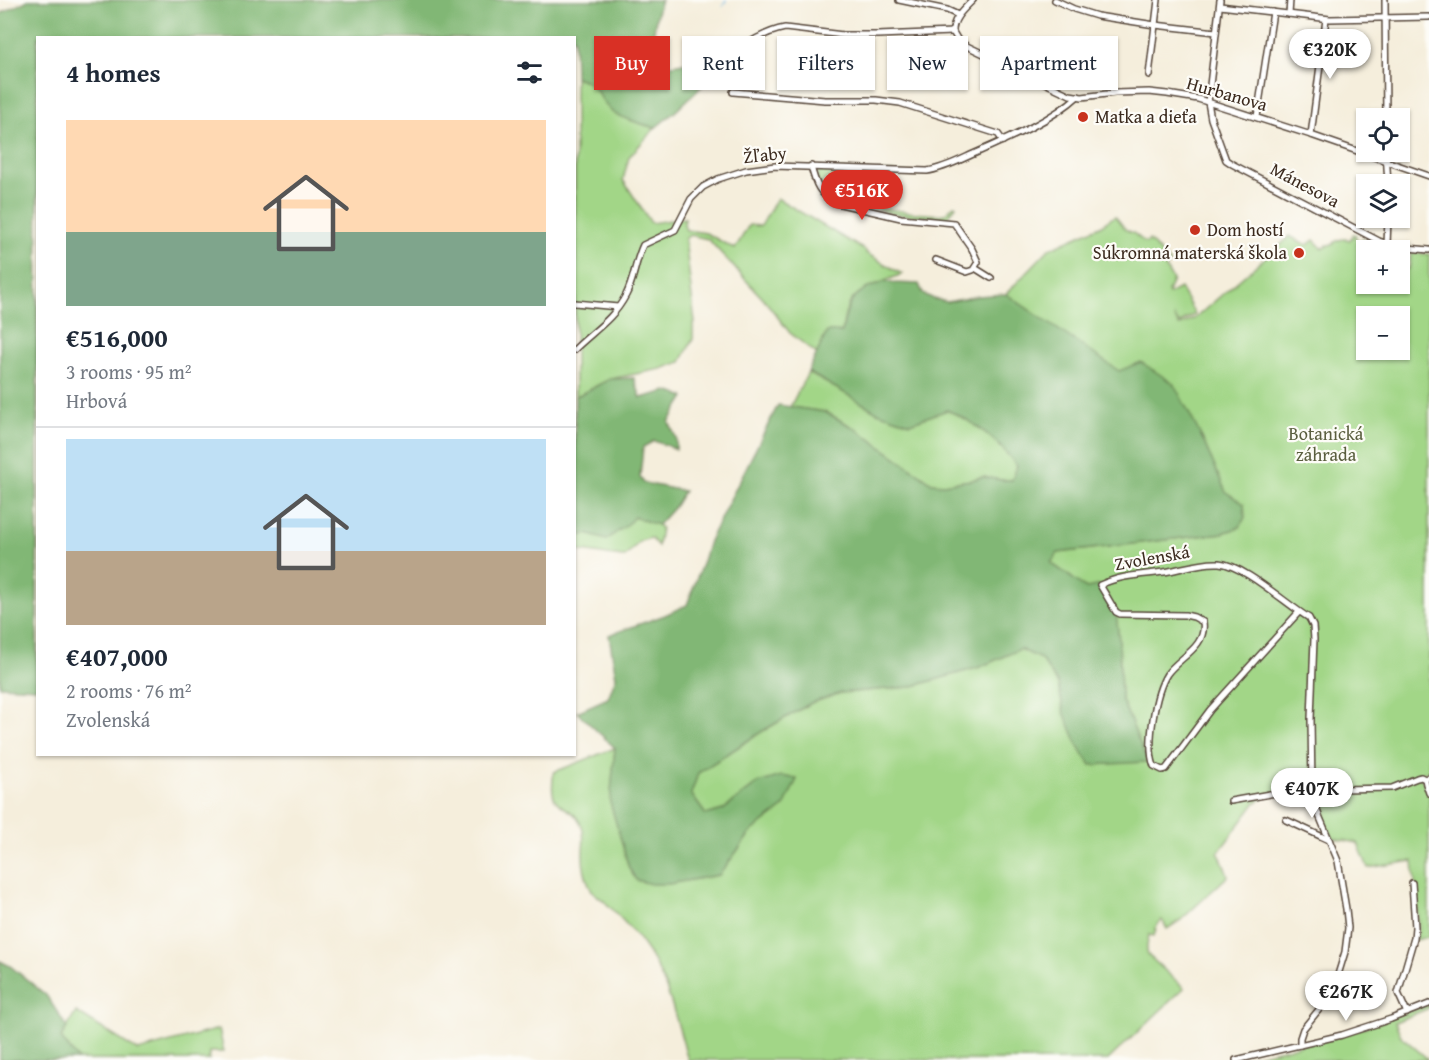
<!DOCTYPE html>
<meta charset="utf-8">
<style>
body{margin:0;font-family:"Gentium Book Plus",serif;background:#f6f6f7;color:#1f2937;height:100vh;display:flex;flex-direction:column;font-size:22px;white-space:nowrap}
*{box-sizing:border-box;margin:0}
p{font-size:20px;color:#747a83}
.icon{flex:none;width:33px;height:33px;fill:none;stroke:currentColor;stroke-width:2;stroke-linecap:round;stroke-linejoin:round}
.map{position:relative;flex:1;overflow:hidden}
.sheet{position:absolute;left:36px;top:36px;width:540px;height:720px;display:flex;flex-direction:column;background:#fff;border-radius:0px;box-shadow:0 2px 4px #0004}
.sheet>*{flex:none}
.hud{position:absolute;left:594px;top:36px;width:570px;height:54px;display:flex;gap:12px}
.buttons{position:absolute;left:1356px;top:108px;display:grid;gap:12px}
.buttons a{display:grid;place-items:center;width:54px;height:54px;border-radius:0px;background:#fff;box-shadow:0 2px 4px #0004;font-size:30px}
.price{position:absolute;translate:-50% -51px;padding:0 14px;border-radius:21px;background:#fff;color:#222;font-size:20px;line-height:39px;filter:drop-shadow(0 2px 3px #0008)}
.price::after{content:'';position:absolute;left:50%;top:36px;width:18px;height:14px;margin-left:-9px;background:inherit;clip-path:polygon(0 0,100% 0,50% 100%)}
.price.selected{background:#d93025;color:#fff}
ul{padding:0;list-style:none}
li{display:grid;align-content:center;gap:12px;height:318px;padding:0 30px}
li+li{border-top:2px solid #e0e1e3}
li span{display:grid;place-items:center;height:186px;border-radius:0px;color:#555}
li>.icon{margin-inline-start:auto}
span .icon{width:108px;height:108px;fill:#fffc;stroke-width:1}
li b{font-size:26px}
h2{display:flex;justify-content:space-between;align-items:center;height:72px;padding:0 30px;font-size:26px}
.tag{padding:0 21px;border-radius:0px;background:#fff;box-shadow:0 2px 4px #0004;font-size:21px;line-height:54px}
.tag.selected{background:#d93025;color:#fff}
.map>svg:first-child{display:block}
</style>
<div class="map">
<svg width="1429" height="1060" viewBox="0 0 1429 1060">
<rect width="100%" height="100%" fill="#fdfcf7"/>
<filter id="ink" filterUnits="userSpaceOnUse"><feTurbulence type="fractalNoise" baseFrequency=".0167" numOctaves="2"/><feDisplacementMap in="SourceGraphic" scale="12" xChannelSelector="R" yChannelSelector="G"/><feConvolveMatrix kernelMatrix="1 2 1 2 8 2 1 2 1" color-interpolation-filters="sRGB"/></filter>
<filter id="wash" filterUnits="userSpaceOnUse"><feTurbulence type="fractalNoise" baseFrequency=".008" numOctaves="4" result="noise"/><feDisplacementMap in="SourceGraphic" scale="24" xChannelSelector="R" yChannelSelector="G"/><feGaussianBlur stdDeviation="1.35" result="paint"/><feColorMatrix in="noise" values="0 0 0 0 0 0 0 0 0 0 0 0 0 0 0 0 0 1.4 0 .05"/><feComposite in="paint" operator="in"/></filter>
<g filter="url(#wash)">
<rect width="100%" height="100%" fill="#f5eedc"/>
<!-- green -->
<g fill="#a2d687" stroke="#6e8052" stroke-width="1.5" fill-rule="evenodd">
<path d="M575,77C598,83 597,96 611,111C616,117 646,125 655,128L629,157L623,180L651,223L685,218L684,225L686,230L706,233L735,249L749,225L761,226L777,198L866,251V253L902,274C884,283 855,287 847,309C844,316 843,325 842,332H827L817,354L790,333L766,302L708,239L690,235L685,239L695,323H693V339L681,362L661,369L610,379L575,397Z"/>
<path d="M820,169L928,174C902,176 876,171 850,172C841,173 824,177 821,186C823,189 824,192 826,194C835,202 931,217 944,214C948,213 950,208 954,205L956,206L946,219L892,214L873,208L843,203L826,196L817,180L818,172Z"/>
<path d="M1115,216L1126,230L1133,233L1146,243L1149,240L1169,262L1170,264L1165,267L1173,280L1168,292L1169,294L1180,288L1195,314L1179,324L1174,316L1179,326L1195,318L1274,250H1276L1289,236L1307,245L1314,240L1322,248L1327,247V245H1333C1336,239 1344,238 1350,240L1353,234L1356,235L1355,238L1361,242L1363,238L1364,239L1363,242L1366,244L1369,241H1370L1368,245L1373,248L1375,245L1381,247V250H1366V284H1400V267L1409,269L1411,253L1429,254V772L1418,773L1429,793V937L1416,940L1419,926L1413,861L1368,868L1358,843L1333,838C1325,825 1320,810 1317,794L1320,792H1287L1268,796L1256,802L1218,853C1223,859 1225,869 1228,876L1181,920L1167,929L1162,920L1157,925L1154,936L1149,935C1148,942 1145,948 1148,955L1184,988L1108,1060H688C676,1019 667,976 641,942C631,928 617,914 604,901C599,897 591,892 589,885C586,877 583,867 583,858C582,848 586,838 582,827C571,798 546,817 554,772L615,748L611,803L629,868L719,875L752,831L784,807L758,783L723,810L706,815L691,794L698,773L761,732L811,703L841,693L910,687L980,667L1020,649L1041,659L1058,684L1064,712L1146,762L1147,760L1121,698L1119,640L1093,587L1087,588L1078,584L1071,577L1051,563L1057,553L1223,533L1240,527L1202,438L1119,372L1006,294L1049,249L1100,226ZM1366,316H1400V350H1366Z"/>
<path d="M808,373L834,387L910,423L947,410C976,422 999,442 1018,466L1012,480H1002L983,477L971,480L943,484L932,483L856,429L826,412L790,407Z"/>
<path d="M633,517L658,525L661,528L658,546L651,538L640,541L625,557C607,556 592,551 575,551V536L587,534L606,539Z"/>
<path d="M1429,1004V1008L1395,1022L1401,1036L1429,1060H1236L1342,1035Z"/>
<path d="M76,1012L138,1051L219,1029L224,1052H209V1060H78L61,1038Z"/>
</g>
<!-- forest -->
<g fill="#81b774" stroke="#5e7049" stroke-width="1.5">
<path d="M28,0H661C653,21 653,46 652,69L693,61L702,66L708,72L705,83L676,111L655,128C646,125 616,117 611,111C596,96 599,83 575,77L574,38H38L37,688L0,686V14Z"/>
<path d="M886,281L893,283L919,284L923,294L934,299L947,302L978,296L1006,294L1119,371L1141,362L1174,384L1202,438L1226,492L1244,504L1245,517L1240,527L1223,533L1058,553L1051,563L1083,586L1087,588L1100,585L1116,612L1119,640L1121,698L1147,760L1146,762L1091,765L1078,746L1064,712L1058,684L1041,659L1020,649L980,667L910,687L841,693L811,703L761,732L698,773L691,794L706,815L723,810L758,783L782,776L797,779L784,807L752,831L719,875L669,884H651L636,880L629,868L610,802L615,748L577,712L608,698L616,677L609,635L665,615L687,605L703,561L709,541L778,405L825,412L856,429L932,483L943,484L971,480L983,477L1002,480H1012L1017,466C999,442 976,422 947,410L910,423L877,412L808,372L827,332H842C849,298 852,293 886,281Z"/>
<path d="M634,378L641,398L667,391L685,397L669,422L676,438V449L654,441L643,447L640,477L644,483L684,491L674,507L658,525L634,517L627,525L606,540L587,534L575,536V397L610,379Z"/>
<path d="M0,961L10,966L46,995L67,1027L61,1038L78,1060H0Z"/>
</g>
<g fill="none" stroke-linecap="round" stroke-linejoin="round">
<!-- stream -->
<path stroke="#6cb5e4" stroke-width="1.5" d="M723,6L726,0"/>
</g>
</g>
<g filter="url(#ink)">
<g fill="none" stroke-linecap="round" stroke-linejoin="round">
<defs>
<g id="minor">
<path d="M899,0L947,10L958,15"/>
<path d="M1055,0L1074,9L1097,16L1155,25L1216,32"/>
<path d="M1220,0L1208,102L1211,119L1226,160L1232,164L1379,241L1397,247L1429,250"/>
<path d="M1385,0L1386,118"/>
<path d="M1220,6L1330,19L1429,17"/>
<path d="M1289,14L1290,0"/>
<path d="M953,32L959,42L969,47L1070,95L1082,97L1115,93L1149,92L1167,94L1198,99L1311,135L1429,176"/>
<path d="M953,32C952,19 964,9 973,0"/>
<path d="M739,49C754,39 768,31 785,28L843,35H878L953,32"/>
<path d="M1149,75L1158,0"/>
<path d="M733,92L825,100H876L900,103L998,134L1003,141"/>
<path d="M1257,117L1273,12"/>
<path d="M1311,135L1326,19"/>
<path d="M1386,152L1388,184"/>
<path d="M811,166C815,183 820,196 836,203L901,218L954,223L972,249L978,262L973,270L967,272L936,260"/>
<path d="M1387,245L1388,218"/>
<path d="M975,268L991,278"/>
<path d="M575,303L618,307"/>
<path d="M574,350C593,331 613,320 626,295C634,280 635,262 643,245L675,230L691,199L703,187L718,179L746,170L775,166L927,171C942,169 958,161 971,155C1005,140 1051,121 1078,96"/>
<path d="M1299,612L1210,710L1166,769L1162,770L1154,766C1146,745 1155,693 1167,674C1179,657 1207,647 1203,622L1194,617L1185,615L1120,614L1116,612L1100,585C1121,575 1142,575 1164,572C1181,569 1201,562 1219,563C1244,565 1286,604 1309,618L1313,626L1314,639L1311,719L1312,789L1318,813L1338,861L1346,909L1348,928L1345,952L1337,978L1321,1007L1303,1029L1300,1038V1045"/>
<path d="M1425,779L1426,784L1429,793"/>
<path d="M1231,801L1292,790L1392,788L1417,778L1421,777L1425,779L1429,777"/>
<path d="M1286,820L1329,840"/>
<path d="M1407,1013L1398,993L1414,938L1415,927L1412,883"/>
<path d="M1236,1060L1342,1035L1391,1019L1429,1004"/>
</g>
</defs>
<!-- minor casing -->
<use href="#minor" stroke="#57473a" stroke-width="8"/>
<!-- minor -->
<use href="#minor" stroke="#fff" stroke-width="5"/>
</g>
</g>
<!-- markers -->
<g fill="#c8321e" stroke="#fdfcf7" stroke-width="2">
<circle cx="1083" cy="117" r="6"/>
<circle cx="1195" cy="230" r="6"/>
<circle cx="1299" cy="253" r="6"/>
</g>
<g text-anchor="middle" stroke-width="4.5" stroke-linejoin="round" paint-order="stroke">
<!-- street labels -->
<g font-size="18" fill="#3b2a1e" stroke="#fdfcf7">
<text transform="translate(1227 94) rotate(16)" y="6">Hurbanova</text>
<text transform="translate(765 155) rotate(-6)" y="6">Žľaby</text>
<text transform="translate(1305 185) rotate(28)" y="6">Mánesova</text>
<text transform="translate(1152 558) rotate(-10)" y="6">Zvolenská</text>
</g>
<!-- poi labels -->
<g font-size="18" fill="#3b2a1e" stroke="#fdfcf7" text-anchor="start">
<text x="1095" y="123">Matka a dieťa</text>
<text x="1207" y="236">Dom hostí</text>
<text x="1287" y="259" text-anchor="end">Súkromná materská škola</text>
</g>
<!-- park labels -->
<g font-size="18" fill="#5a5e3e" stroke="#fdfcf7">
<text x="1326" y="440">Botanická<tspan x="1326" dy="21">záhrada</tspan></text>
</g>
</g>
</svg>
<div class="buttons">
<a><svg class="icon" aria-label="locate" viewBox="0 0 24 24"><circle cx="12" cy="12" r="6"/><path d="M12 2v4M12 18v4M2 12h4M18 12h4"/></svg></a>
<a><svg class="icon" aria-label="layers" viewBox="0 0 24 24"><path d="M12 4l9 5-9 5-9-5zM3 14l9 5 9-5"/></svg></a>
<a>+</a>
<a>−</a>
</div>
<b class="price" style="left:1330px;top:80px">€320K</b>
<b class="price selected" style="left:862px;top:221px">€516K</b>
<b class="price" style="left:1312px;top:819px">€407K</b>
<b class="price" style="left:1346px;top:1022px">€267K</b>
<div class="hud">
<a class="tag selected">Buy</a>
<a class="tag">Rent</a>
<a class="tag">Filters</a>
<a class="tag">New</a>
<a class="tag">Apartment</a>
</div>
<section class="sheet">
<h2>4 homes<svg class="icon" aria-label="filters" viewBox="0 0 24 24"><path d="M4 7h16M4 17h16"/><circle cx="9" cy="7" r="2"/><circle cx="15" cy="17" r="2"/></svg></h2>
<ul>
<li><span style="background:linear-gradient(#ffd9b3 60%,#7fa58c 0)"><svg class="icon" aria-label="home" viewBox="0 0 24 24"><path d="M3 11l9-7 9 7M6 9v11h12V9"/></svg></span><div><b>€516,000</b><p>3 rooms · 95 m²</p><p>Hrbová</p></div></li>
<li><span style="background:linear-gradient(#bfe0f5 60%,#b9a48a 0)"><svg class="icon" aria-label="home" viewBox="0 0 24 24"><path d="M3 11l9-7 9 7M6 9v11h12V9"/></svg></span><div><b>€407,000</b><p>2 rooms · 76 m²</p><p>Zvolenská</p></div></li>
</ul>
</section>
</div>
